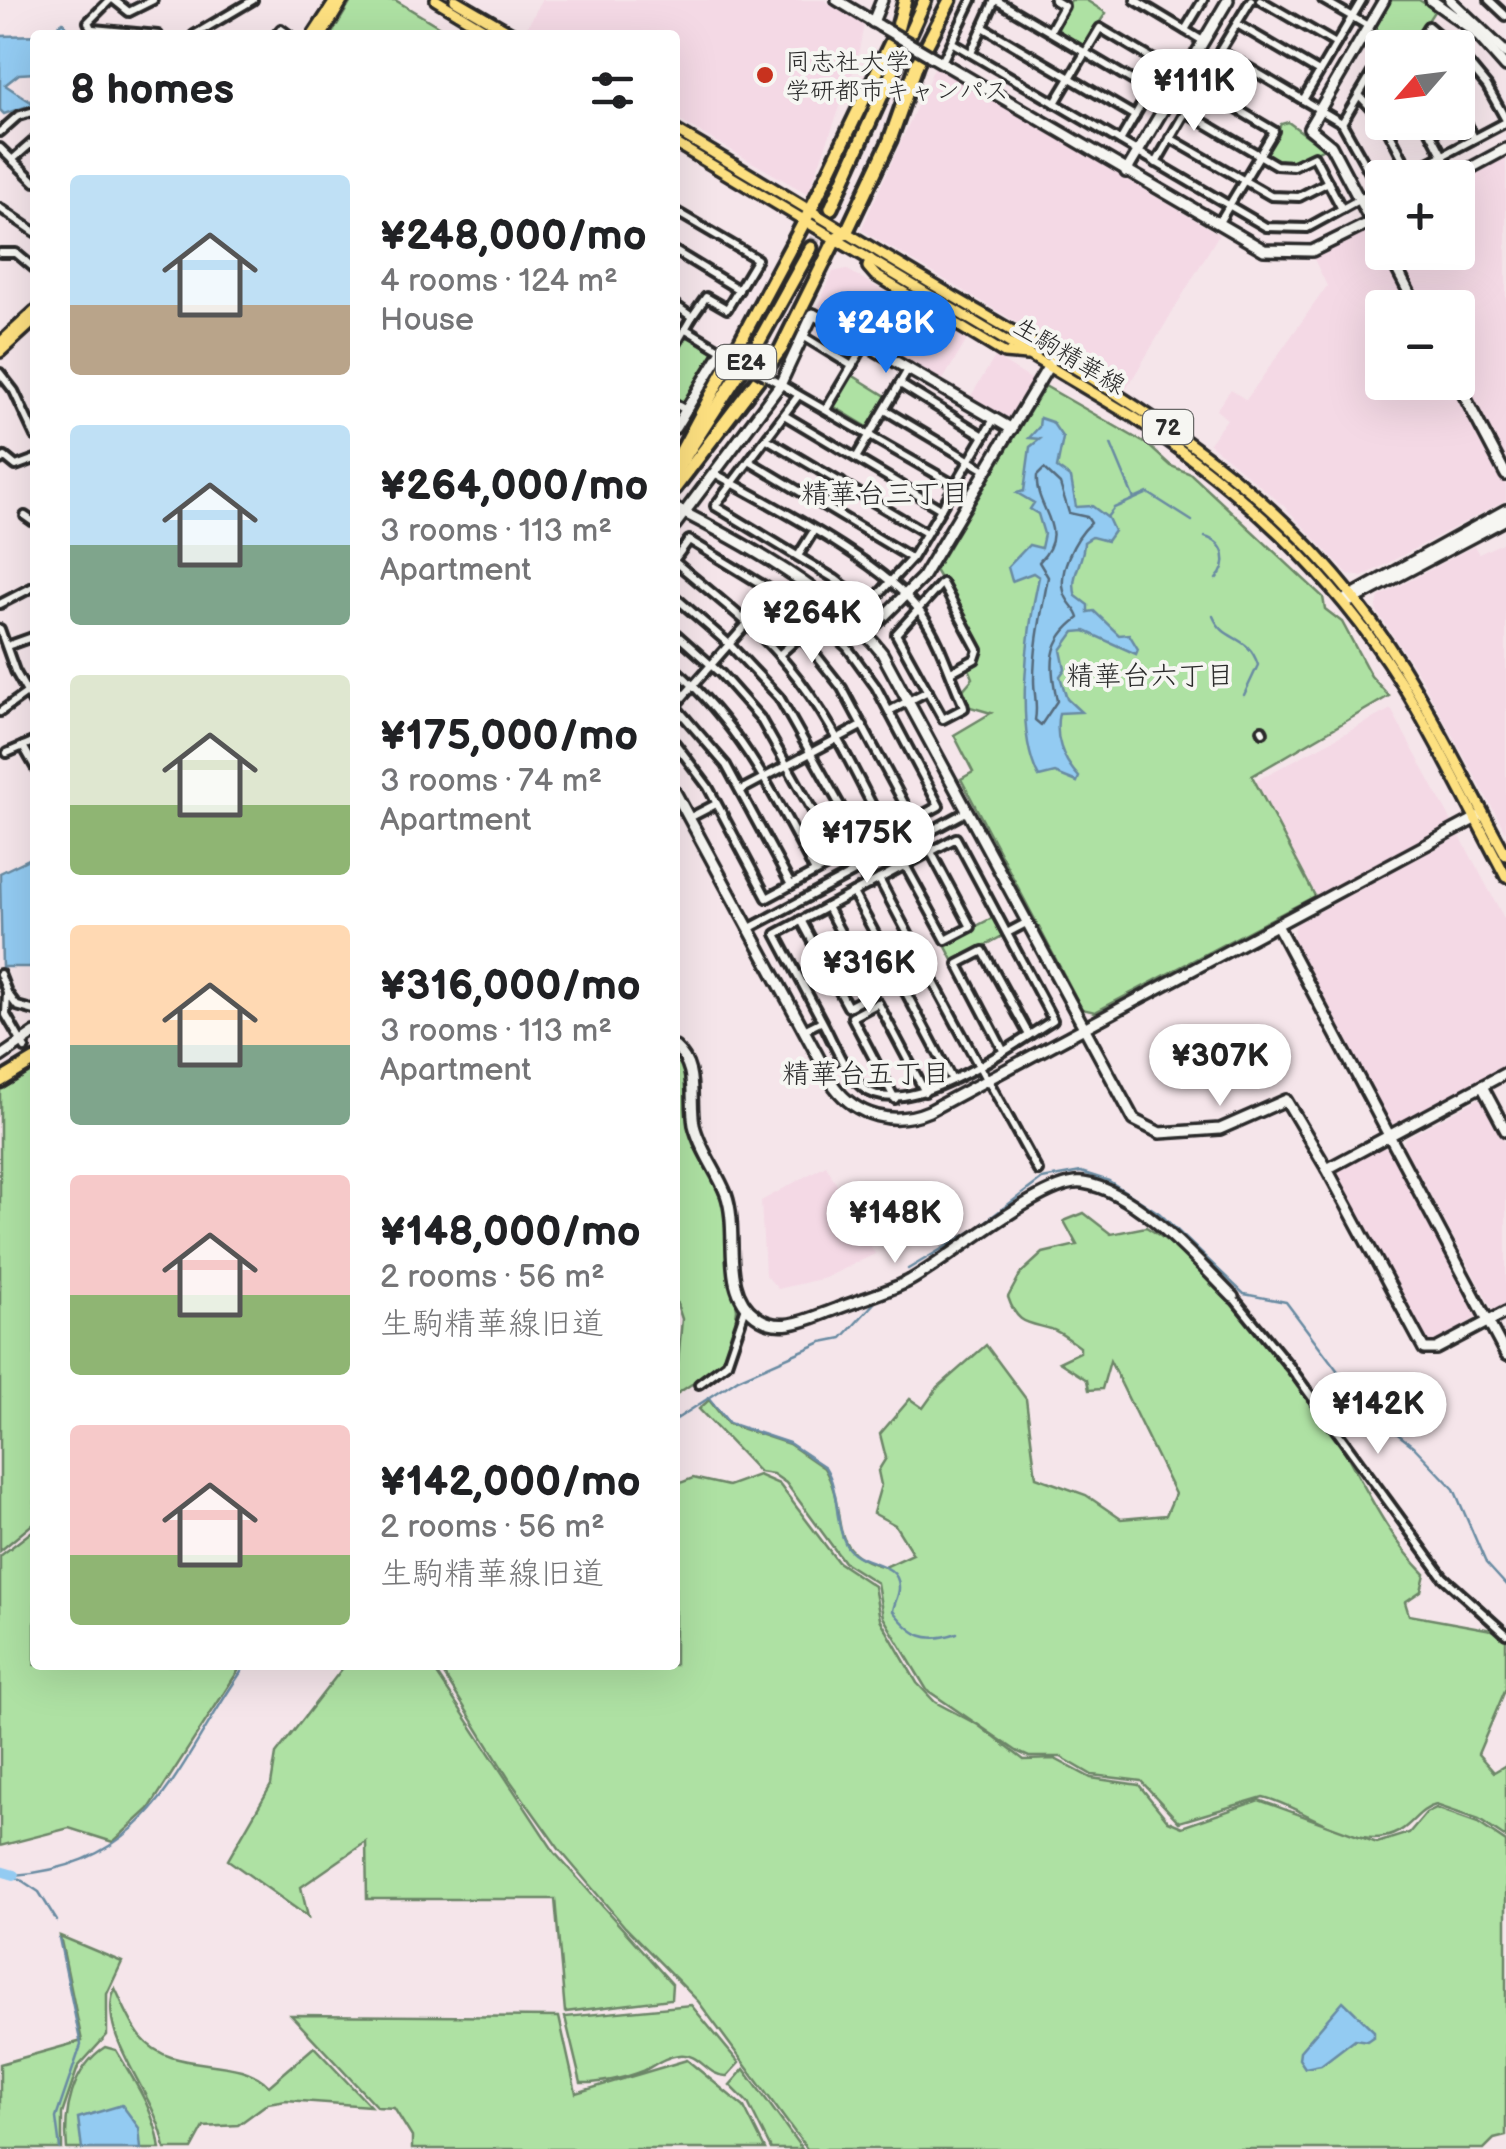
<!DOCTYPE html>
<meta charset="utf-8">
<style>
body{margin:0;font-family:"Balsamiq Sans","Klee One",sans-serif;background:#f6f6f6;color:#202124;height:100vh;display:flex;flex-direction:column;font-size:38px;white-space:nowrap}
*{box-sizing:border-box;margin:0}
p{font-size:32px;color:#757577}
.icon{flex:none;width:55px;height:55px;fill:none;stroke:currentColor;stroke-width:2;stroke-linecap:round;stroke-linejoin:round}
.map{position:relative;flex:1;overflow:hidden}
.side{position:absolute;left:30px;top:30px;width:650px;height:1640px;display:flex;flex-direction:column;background:#fff;border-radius:10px;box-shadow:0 10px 40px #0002}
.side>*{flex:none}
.needle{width:65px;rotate:242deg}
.fabs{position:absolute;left:1365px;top:30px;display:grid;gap:20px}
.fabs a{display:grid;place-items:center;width:110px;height:110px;border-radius:10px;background:#fff;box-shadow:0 10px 40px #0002;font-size:50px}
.price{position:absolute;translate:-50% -85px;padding:0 22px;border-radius:35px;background:#fff;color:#222;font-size:32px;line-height:65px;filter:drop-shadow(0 2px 5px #0008)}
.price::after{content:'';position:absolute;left:50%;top:60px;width:30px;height:22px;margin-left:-15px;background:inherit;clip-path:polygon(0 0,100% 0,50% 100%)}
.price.on{background:#1a73e8;color:#fff}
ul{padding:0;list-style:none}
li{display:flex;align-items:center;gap:30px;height:250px;padding:0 40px}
li span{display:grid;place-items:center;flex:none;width:280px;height:200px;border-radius:10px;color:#555}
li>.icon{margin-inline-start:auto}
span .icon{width:120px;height:120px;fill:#fffc;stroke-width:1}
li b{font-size:42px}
h2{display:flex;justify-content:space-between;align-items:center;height:120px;padding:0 40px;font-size:42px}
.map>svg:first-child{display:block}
</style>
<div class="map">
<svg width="1506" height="2149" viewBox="0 0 1506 2149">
<rect width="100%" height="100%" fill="#f5e5ea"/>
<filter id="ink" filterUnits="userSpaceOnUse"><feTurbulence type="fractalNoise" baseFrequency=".01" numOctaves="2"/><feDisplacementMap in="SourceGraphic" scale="20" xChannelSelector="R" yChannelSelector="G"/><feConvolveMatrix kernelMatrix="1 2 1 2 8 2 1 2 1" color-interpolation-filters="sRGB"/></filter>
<g filter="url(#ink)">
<!-- built -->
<g fill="#f4d9e5">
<path d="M542,0H824L864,24L857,61L808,194L675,118V35H535L526,29Z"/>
<path d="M935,66L1219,234L1127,388L861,230Z"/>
<path d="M1506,156V465L1458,374V308L1422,307L1392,253L1458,252V182Z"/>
<path d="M1368,230L1412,307L1382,308V382L1452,383L1506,484V500L1362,577L1348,574L1284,506L1209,443L1227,419L1216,410L1231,389L1246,400L1327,286L1313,257Z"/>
<path d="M846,269L967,340L941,383L817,309L833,272Z"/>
<path d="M995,357L1034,381L1006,422L969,399Z"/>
<path d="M1506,541V831H1505L1421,678L1376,610L1379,597L1474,546L1479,554Z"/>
<path d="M1391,709L1452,822L1316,895L1255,781Z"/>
<path d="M1460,836L1506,922V1066L1396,1125L1389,1123L1292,940L1296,924Z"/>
<path d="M1478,1099L1482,1100L1506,1144V1305L1494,1312L1403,1145L1405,1138Z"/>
<path d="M1382,1147L1388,1149L1477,1317L1434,1344L1427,1342L1338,1176L1340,1169Z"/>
<path d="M826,1165L875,1254L825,1278L778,1289L765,1274L761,1201Z"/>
</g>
<!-- green -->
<g fill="#aee1a3" stroke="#6c8667" stroke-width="2.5">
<path d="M352,0H395L453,35H331Z"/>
<path d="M1071,0H1086L1106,13L1082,48L1054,29Z"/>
<path d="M1391,0H1419L1435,10L1411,47L1375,29Z"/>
<path d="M1288,122L1310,138L1314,136L1326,147L1294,163L1264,156L1281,124Z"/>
<path d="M684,335L712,349L716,356L685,407L675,402V351Z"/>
<path d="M852,375L889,398L871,429L833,406Z"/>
<path d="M1045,386L1148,445L1171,466L1191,474L1323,597L1325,609L1342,622L1371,676L1389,696L1252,776L1315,896L1095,1012L1082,1009L961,779L973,772L954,735L991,713L967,706L961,692L973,678L968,666L977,660L981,649L935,570Z"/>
<path d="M781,600L811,619L786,646L773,645L752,625L771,601Z"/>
<path d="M996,916L1006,934L954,962L944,943Z"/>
<path d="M675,1053L685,1069L693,1138L723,1203L737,1309L733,1343L724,1363L675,1395L682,1319L675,1298Z"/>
<path d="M35,1067V1522L0,1551V1087Z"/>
<path d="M1084,1213L1111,1234L1146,1227C1200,1258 1287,1358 1321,1411C1356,1465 1380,1529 1425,1574L1421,1591L1405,1602L1409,1615L1497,1631L1506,1638V1688L1478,1754L1494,1772L1506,1765V1838L1479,1820L1436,1805C1415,1810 1411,1832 1384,1837C1348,1845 1296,1804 1263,1797L1179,1822L1141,1781L1092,1775L1061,1757H1029L1018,1752L927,1690L883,1617L877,1583L844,1562L786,1483L773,1474L759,1472L699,1409L709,1400L728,1424L789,1444L824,1468C851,1513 821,1551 885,1567L913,1554L895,1525L873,1513L881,1485L878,1471L886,1458L880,1434L910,1399L923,1408L938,1387L986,1345L1026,1399L1036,1477L1086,1495L1121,1519L1166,1515L1175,1494L1110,1361L1102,1389L1089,1390L1087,1380L1059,1362L1080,1352V1347C1071,1341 1061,1332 1051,1329C1026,1322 1017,1324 1008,1297L1021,1273L1043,1253L1077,1245L1064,1221Z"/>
<path d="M758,1475L779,1484L838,1562L874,1586L880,1619L917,1683L935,1702L978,1725L1024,1760L1055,1759L1091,1778L1139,1785L1168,1821L1182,1827L1259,1800L1377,1843L1409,1833L1426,1813L1436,1808L1478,1823L1506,1842V2136L1494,2139L1484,2149H807L698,2001L625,1927L559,1849L509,1779L438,1665H675V1485L693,1478L728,1486Z"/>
<path d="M35,1529V1665H242L149,1809L113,1842L69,1828L0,1846V1556Z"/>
<path d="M345,1665H431L555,1853L672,1984L671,1999L565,2012L555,1899H367L366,1842L301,1887L308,1917L228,1860L271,1785L276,1754Z"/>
<path d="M60,1936L122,1962L107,1994V2035L78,2067L62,2114V2149H0V2064L82,2041Z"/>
<path d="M115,1988C123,2004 130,2023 141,2037C174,2077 236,2052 269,2086L314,2047L370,2106L286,2100L268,2103L238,2125L204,2127L192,2149H165C158,2094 95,2036 115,1988Z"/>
<path d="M691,2005L739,2063L727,2076C707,2077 700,2052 679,2055C664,2057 655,2065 643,2071C626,2078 598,2084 581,2083L565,2017Z"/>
<path d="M291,2015L559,2017L576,2093L687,2060L744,2107L765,2149H412V2137L394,2108L377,2107Z"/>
<path d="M105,2047L116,2050C135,2082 155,2111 160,2149H67C63,2113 72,2068 105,2047Z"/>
<path d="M744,2069L802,2149H771L748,2103L730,2085Z"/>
</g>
<!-- water -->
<g fill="#93cbf2" stroke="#698ba2" stroke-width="2.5">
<path d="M63,22L72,35H35V73L19,74L5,85L34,104L4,114L0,110V36L45,35Z"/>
<path d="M1040,418L1052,422L1063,438L1057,468L1071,478L1076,507L1092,506L1108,518L1114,531L1107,541L1092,537L1084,542C1084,562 1069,576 1076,596L1088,605V612L1094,611L1119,635L1129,634L1138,649L1136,654L1085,631L1074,632L1061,650L1065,669L1060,676L1067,699L1081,712L1059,713C1054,736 1062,759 1079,777L1077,782L1055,773L1039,777C1014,732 1027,630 1039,577L1033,573L1012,581L1008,567L1029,545L1041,548L1044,534L1038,514L1030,509L1034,503L1017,493L1024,491L1030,447L1040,439L1029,438L1039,427Z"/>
<path d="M35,856L31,967H2L0,873Z"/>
<path d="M1343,2001L1374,2031V2036L1367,2041L1355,2039L1321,2065L1305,2068L1299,2059L1300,2051Z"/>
<path d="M122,2105L139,2128L141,2149H82L78,2118Z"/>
</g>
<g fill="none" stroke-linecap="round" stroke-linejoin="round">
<!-- shore -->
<path stroke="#556b7b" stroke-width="2.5" d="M1044,469L1060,484L1069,513L1087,517L1091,523C1076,537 1055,573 1066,597C1070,606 1076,608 1079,618C1047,641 1050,665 1057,701L1041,725L1035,720C1038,705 1034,695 1034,680C1034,646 1042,611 1048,577L1039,562C1072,529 1034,509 1037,476Z"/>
<!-- stream -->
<g stroke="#698ba2" stroke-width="2.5">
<path d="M1111,444L1134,499"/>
<path d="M1107,517L1114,508L1148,493L1192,521"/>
<path d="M1205,537C1226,543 1230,564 1216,579"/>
<path d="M1213,616C1225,644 1247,632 1258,665L1244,695"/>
<path d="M908,1269L977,1228L1042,1179L1081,1172L1109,1181L1159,1213L1244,1294L1286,1302L1367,1410L1413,1446L1454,1489L1486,1563L1506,1585"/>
<path d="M708,1397L729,1423L789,1443L825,1467C840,1491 834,1522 846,1545C857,1566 900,1559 899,1588C899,1596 894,1603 893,1611C913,1636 926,1644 957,1633"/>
<path d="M675,1420L738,1379L822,1342L842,1338L877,1300"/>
<path d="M14,1875C155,1864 175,1765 246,1665"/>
<path d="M15,1876L39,1892L57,1921"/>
<path d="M59,1938L81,2045L56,2118L60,2149"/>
</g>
<!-- river -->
<path stroke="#93cbf2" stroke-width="10" d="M0,1871L14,1875"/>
<!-- street-tunnel -->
<path stroke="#cdc0c4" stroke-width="6" stroke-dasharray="6 3" stroke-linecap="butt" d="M25,1048L35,1069"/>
<!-- highway-tunnel -->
<path stroke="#cdc0c4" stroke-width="11" stroke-dasharray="11 5.5" stroke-linecap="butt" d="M811,248L829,211"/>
<defs>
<g id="street">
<path d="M114,0L129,12L153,0"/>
<path d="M996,0L1150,91"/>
<path d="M1135,0L1203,41"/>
<path d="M1251,0L1220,51L1342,123L1379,189"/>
<path d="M1260,0L1336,44"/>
<path d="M1323,0L1368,26"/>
<path d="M1489,0L1506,16"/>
<path d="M1237,24L1319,72"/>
<path d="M983,27L1135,116"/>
<path d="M93,29L158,35"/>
<path d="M1185,30L1203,0"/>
<path d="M1050,31L1064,6L1054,0"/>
<path d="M94,35L88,22L110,0"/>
<path d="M194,35L253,0"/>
<path d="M276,35L281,29L289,35"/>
<path d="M953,43L1266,227L1307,228L1382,187"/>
<path d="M1388,48L1392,41L1403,48"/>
<path d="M1414,48L1428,26L1454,48"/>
<path d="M1458,51L1487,86L1506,120"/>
<path d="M971,53L995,0"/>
<path d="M942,62L972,0"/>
<path d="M1359,95L1382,120"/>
<path d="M1303,100L1362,0"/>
<path d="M1055,103L1100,28L1274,131L1218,224"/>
<path d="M1458,106L1474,138"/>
<path d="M1186,112L1276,165L1293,166L1314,156L1342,209"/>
<path d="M1384,122L1410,172"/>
<path d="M1425,122L1454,177"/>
<path d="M1342,123L1382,56"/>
<path d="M0,132L18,116L35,111"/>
<path d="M1170,138L1271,196L1299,197L1328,182"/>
<path d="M1120,141L1164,66"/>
<path d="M0,148L35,182"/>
<path d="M12,160L35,140"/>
<path d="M1156,163L1200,87"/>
<path d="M1400,178L1506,122"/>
<path d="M0,208L35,232"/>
<path d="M675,211L757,259L727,309L706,297L692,317"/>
<path d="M675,251L739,290"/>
<path d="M0,253H16L35,269"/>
<path d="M675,305L692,317L675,346"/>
<path d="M686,329L726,353"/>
<path d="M803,336L852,366"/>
<path d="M0,373L14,391L35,436"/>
<path d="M766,376L955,485"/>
<path d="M900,384L984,436"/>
<path d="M798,396L715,506L835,579L869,605L912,558L994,419"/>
<path d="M675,404L686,410"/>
<path d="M827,408L865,344"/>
<path d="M885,410L987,471"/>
<path d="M784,415L941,509"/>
<path d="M767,439L926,533"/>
<path d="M856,458L909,368"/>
<path d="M0,460L5,457L16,466L35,459"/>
<path d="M749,461L911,558"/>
<path d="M714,473C769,504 886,563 921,613C941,642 949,673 963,704L964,708L943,719L896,634L942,583L978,650L975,659L953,671"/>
<path d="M828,507L841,482"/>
<path d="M25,516L35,523"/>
<path d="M798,556L813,532"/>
<path d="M675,559L689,540L812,615L847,647L876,687L939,806L767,898L708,787L675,743"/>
<path d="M675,562C714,595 757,627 789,667C830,716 857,777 887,834"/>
<path d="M675,597L729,644L779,697L863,846"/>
<path d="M0,604L35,586"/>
<path d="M0,629L15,671L35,706"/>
<path d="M675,633L721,674L760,718L840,859"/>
<path d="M801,636L842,688L913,820"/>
<path d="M7,646L35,636"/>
<path d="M779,655L818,620"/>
<path d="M675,669C741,726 775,796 815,872"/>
<path d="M675,706L726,765L791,885"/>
<path d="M675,706L775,592"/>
<path d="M889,711L928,691"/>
<path d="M0,712L28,692"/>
<path d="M1262,730L1263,732"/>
<path d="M23,746L35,767"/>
<path d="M7,753L35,741"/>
<path d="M741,790L863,725"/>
<path d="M691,817L716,804"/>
<path d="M852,852L869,885"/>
<path d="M905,865L946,940L971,927L931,852"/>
<path d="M853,893L900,980L925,966L879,879"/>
<path d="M801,920L848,1007L873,994L827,907"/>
<path d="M750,928L966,812"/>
<path d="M1007,933L1026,923"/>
<path d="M0,974L7,992L6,1015L25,1048"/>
<path d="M8,994L17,1006L35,1011"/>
<path d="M804,1030L822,1021L776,934L956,838L1053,1020C1012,1045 908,1123 863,1088C844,1072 834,1043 822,1021"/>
<path d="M1003,1050L958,964L983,951L1029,1035"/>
<path d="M951,1078L904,989L930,975L987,1081"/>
<path d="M988,1080L1038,1171"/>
<path d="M895,1099L852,1017L878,1003L925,1092"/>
<path d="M1233,1297L1290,1367L1443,1577L1506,1634"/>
<path d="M699,1384L727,1363L746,1307"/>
</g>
<g id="secondary">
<path d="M837,0L880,26"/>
<path d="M1431,0L1473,30L1506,67"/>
<path d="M1450,0L1506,53"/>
<path d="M873,22L882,0"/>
<path d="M929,55L1264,250L1312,251L1371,222L1382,243"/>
<path d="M1126,172L1228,0"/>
<path d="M1452,178L1506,149"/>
<path d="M1382,215L1371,222L1331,146L1309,128L1384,0"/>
<path d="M1388,252L1417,308"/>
<path d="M1457,382L1506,475"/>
<path d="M675,428L722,351"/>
<path d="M675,508C742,542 837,594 882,653L1134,1120L1160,1133L1220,1129L1286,1100L1327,1169"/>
<path d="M675,525L780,385L813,314L1012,429"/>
<path d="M1347,598L1506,510"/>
<path d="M1351,601L1506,519"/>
<path d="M867,633L922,578L1054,357"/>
<path d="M675,792L834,1086C857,1117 894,1126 929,1111L1480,816"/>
<path d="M1277,925L1506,1355"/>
<path d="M675,1047C699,1068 689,1097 694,1125C700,1150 717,1171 726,1194C740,1233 719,1289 756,1316C780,1335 811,1318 836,1309C859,1300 884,1293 907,1282C948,1261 1045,1177 1083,1183C1137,1191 1196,1260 1233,1297"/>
<path d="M0,1057L35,1033"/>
<path d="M1506,1073L1327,1169L1424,1349H1436L1506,1312"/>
<path d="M1482,1086L1506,1131"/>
</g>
<g id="primary">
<path d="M436,0L494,35"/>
<path d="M455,0L515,35"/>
<path d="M313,35L336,0"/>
<path d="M322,35L343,0"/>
<path d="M675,130C769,185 861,242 954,297C1101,383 1250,464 1356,601C1418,679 1458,769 1506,855"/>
<path d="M675,143L1135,418C1241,490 1331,572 1400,681C1439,744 1471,812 1506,877"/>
<path d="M870,259L868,267L875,275L1004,353L1027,355"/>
<path d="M0,343L35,311"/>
<path d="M0,352L35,320"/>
</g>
<g id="highway">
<path d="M831,208L925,0"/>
<path d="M675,463L810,211L897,30L905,0"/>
<path d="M675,472L757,345L811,248"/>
<path d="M675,488L781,349L836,238L846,233L890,140L917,64L950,0"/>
<path d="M0,1081L35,1060"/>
</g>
</defs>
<!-- street casing -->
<use href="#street" stroke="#2b2b2b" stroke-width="14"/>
<!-- secondary casing -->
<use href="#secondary" stroke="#2b2b2b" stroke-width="16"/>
<!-- primary casing -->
<use href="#primary" stroke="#2b2b2b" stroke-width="16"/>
<!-- highway casing -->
<use href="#highway" stroke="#2b2b2b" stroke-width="19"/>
<!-- street -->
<use href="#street" stroke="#f6f6f2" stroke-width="6"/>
<!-- secondary -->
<use href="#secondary" stroke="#f6f6f2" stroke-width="9"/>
<!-- primary -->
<use href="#primary" stroke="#fde080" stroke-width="9"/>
<!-- highway -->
<use href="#highway" stroke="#fde080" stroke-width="11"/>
<defs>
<path id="street-bridge" d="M727,353L766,376"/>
<path id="secondary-bridge" d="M880,26L929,55"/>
</defs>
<!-- street-bridge casing -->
<use href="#street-bridge" stroke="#2b2b2b" stroke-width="14" stroke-linecap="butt"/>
<!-- secondary-bridge casing -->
<use href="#secondary-bridge" stroke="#2b2b2b" stroke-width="16" stroke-linecap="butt"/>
<!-- street-bridge -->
<use href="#street-bridge" stroke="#f6f6f2" stroke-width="6"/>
<!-- secondary-bridge -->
<use href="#secondary-bridge" stroke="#f6f6f2" stroke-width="9"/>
</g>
</g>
<!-- markers -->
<circle fill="#c8321e" stroke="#f6f6f2" stroke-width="4" cx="765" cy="75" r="10"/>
<g text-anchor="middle" stroke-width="8" stroke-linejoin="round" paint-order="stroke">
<!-- shield labels -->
<g fill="#f6f6f2" stroke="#686867" stroke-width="2.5">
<rect x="716" y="345" width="60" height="34" rx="8"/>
<rect x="1143" y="410" width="50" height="34" rx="8"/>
</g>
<g font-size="22" font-weight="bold" fill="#2b2b2b">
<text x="746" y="370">E24</text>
<text x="1168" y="435">72</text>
</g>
<!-- poi labels -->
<g font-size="25" fill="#2b2b2b" stroke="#f6f6f2" text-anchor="start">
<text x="785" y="70">同志社大学<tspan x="785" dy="29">学研都市キャンパス</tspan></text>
</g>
<!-- street labels -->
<g font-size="25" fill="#2b2b2b" stroke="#f6f6f2">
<text transform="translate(1070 355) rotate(31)" y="9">生駒精華線</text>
</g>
<!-- neighbourhood labels -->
<g font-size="28" fill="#2b2b2b" stroke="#f6f6f2">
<text x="885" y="503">精華台三丁目</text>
<text x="1150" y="685">精華台六丁目</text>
<text x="866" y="1083">精華台五丁目</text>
</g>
</g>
</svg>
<div class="fabs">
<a><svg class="needle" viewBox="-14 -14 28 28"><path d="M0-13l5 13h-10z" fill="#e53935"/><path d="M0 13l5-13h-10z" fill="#757577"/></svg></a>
<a>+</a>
<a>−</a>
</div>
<b class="price" style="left:1194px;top:134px">¥111K</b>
<b class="price on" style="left:886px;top:376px">¥248K</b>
<b class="price" style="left:812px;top:666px">¥264K</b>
<b class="price" style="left:867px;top:886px">¥175K</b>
<b class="price" style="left:869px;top:1016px">¥316K</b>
<b class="price" style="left:1220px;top:1109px">¥307K</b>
<b class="price" style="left:895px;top:1266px">¥148K</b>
<b class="price" style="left:1378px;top:1457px">¥142K</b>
<section class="side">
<h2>8 homes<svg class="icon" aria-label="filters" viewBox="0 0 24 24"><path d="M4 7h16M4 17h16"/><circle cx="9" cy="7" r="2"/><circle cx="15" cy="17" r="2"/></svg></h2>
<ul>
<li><span style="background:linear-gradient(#bfe0f5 65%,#b9a48a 0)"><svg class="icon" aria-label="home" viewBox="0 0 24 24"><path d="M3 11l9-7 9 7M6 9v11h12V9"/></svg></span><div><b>¥248,000/mo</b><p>4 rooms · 124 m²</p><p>House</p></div></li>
<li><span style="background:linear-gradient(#bfe0f5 60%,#7fa58c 0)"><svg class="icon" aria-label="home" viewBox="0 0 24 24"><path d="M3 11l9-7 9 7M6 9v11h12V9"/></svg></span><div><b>¥264,000/mo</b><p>3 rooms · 113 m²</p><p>Apartment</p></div></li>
<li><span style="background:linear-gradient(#dfe7d0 65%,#8fb573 0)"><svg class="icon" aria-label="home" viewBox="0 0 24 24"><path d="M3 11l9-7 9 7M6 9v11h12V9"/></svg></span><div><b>¥175,000/mo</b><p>3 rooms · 74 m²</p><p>Apartment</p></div></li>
<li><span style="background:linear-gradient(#ffd9b3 60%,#7fa58c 0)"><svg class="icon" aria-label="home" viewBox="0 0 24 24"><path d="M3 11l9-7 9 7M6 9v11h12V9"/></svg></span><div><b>¥316,000/mo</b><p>3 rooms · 113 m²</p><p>Apartment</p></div></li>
<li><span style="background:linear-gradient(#f6c9c9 60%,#8fb573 0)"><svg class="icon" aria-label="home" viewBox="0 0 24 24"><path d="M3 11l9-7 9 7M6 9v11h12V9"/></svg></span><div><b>¥148,000/mo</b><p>2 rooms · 56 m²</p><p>生駒精華線旧道</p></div></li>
<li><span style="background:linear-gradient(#f6c9c9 65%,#8fb573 0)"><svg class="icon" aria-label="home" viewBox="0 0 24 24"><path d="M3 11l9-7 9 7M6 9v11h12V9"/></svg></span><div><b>¥142,000/mo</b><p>2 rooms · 56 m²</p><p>生駒精華線旧道</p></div></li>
</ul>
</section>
</div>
